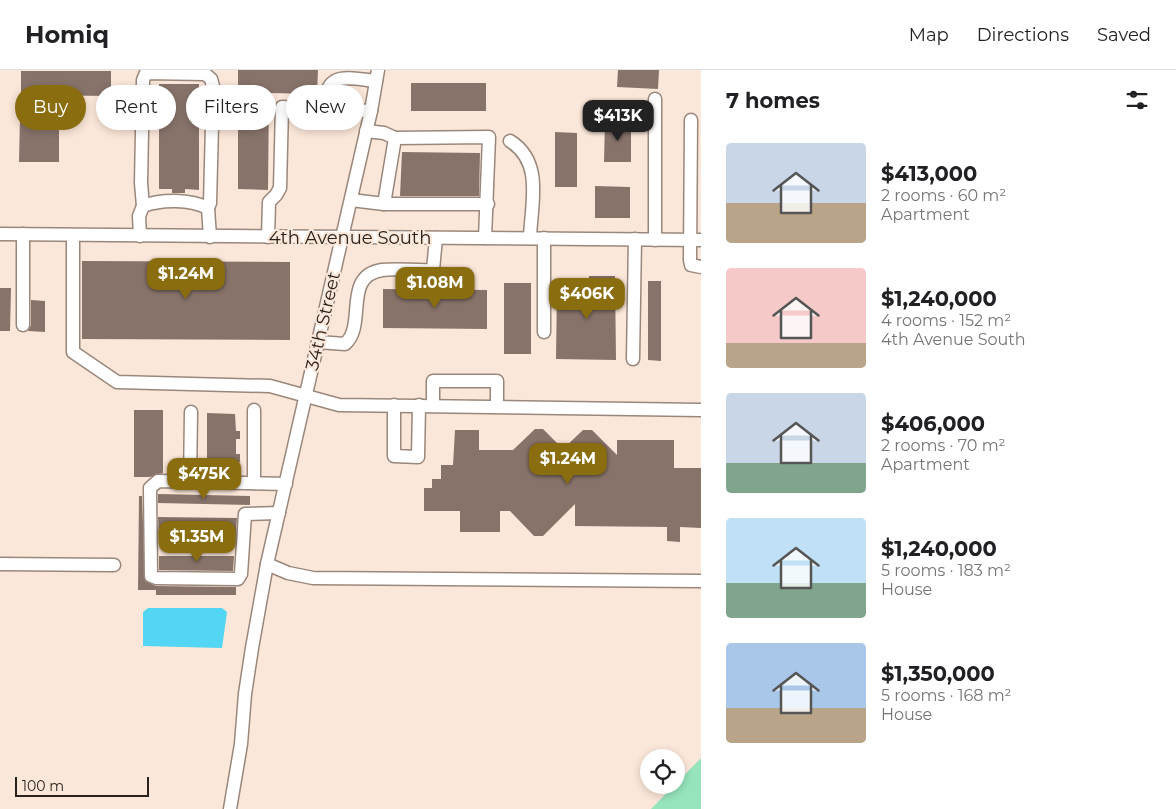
<!DOCTYPE html>
<meta charset="utf-8">
<style>
body{margin:0;font-family:Montserrat,sans-serif;background:#f2f2f2;color:#202124;height:100vh;display:flex;flex-direction:column;font-size:19px;white-space:nowrap}
*{box-sizing:border-box;margin:0}
p{font-size:16px;color:#757577}
.icon{flex:none;width:28px;height:28px;fill:none;stroke:currentColor;stroke-width:2;stroke-linecap:round;stroke-linejoin:round}
.map{position:relative;flex:1;overflow:hidden}
.details{display:flex;flex-direction:column;background:#fff;width:475px}
.details>*{flex:none}
.guide{position:absolute;left:15px;top:15px;width:475px;height:45px;display:flex;gap:10px}
.buttons{position:absolute;left:640px;top:679px;display:grid;gap:10px}
.buttons a{display:grid;place-items:center;width:45px;height:45px;border-radius:50%;background:#fff;box-shadow:0 2px 8px #0003;font-size:25px}
.scale{position:absolute;left:15px;bottom:12px;width:134px;box-sizing:border-box;padding-left:5px;border:2px solid #28211c;border-top:0;font-size:14px;line-height:18px;white-space:nowrap;color:#28211c;-webkit-text-stroke:4px #fbe7d9;paint-order:stroke}
.price{position:absolute;translate:-50% -42px;padding:0 11px;border-radius:10px;background:#8a6d0e;color:#fff;font-size:16px;line-height:32px;filter:drop-shadow(0 1px 2px #0008)}
.price::after{content:'';position:absolute;left:50%;top:30px;width:15px;height:11px;margin-left:-8px;background:inherit;clip-path:polygon(0 0,100% 0,50% 100%)}
.price.selected{background:#222;color:#fff}
ul{padding:0;list-style:none}
li{display:flex;align-items:center;gap:15px;height:125px;padding:0 25px}
li span{display:grid;place-items:center;flex:none;width:140px;height:100px;border-radius:5px;color:#555}
li>.icon{margin-inline-start:auto}
span .icon{width:60px;height:60px;fill:#fffc;stroke-width:1}
li b{font-size:21px}
h2{display:flex;justify-content:space-between;align-items:center;height:60px;padding:0 25px;font-size:21px}
.pill{padding:0 18px;border-radius:22px;background:#fff;box-shadow:0 2px 8px #0003;font-size:18px;line-height:45px}
.pill.selected{background:#8a6d0e;color:#fff}
header{display:flex;align-items:center;gap:30px;box-sizing:border-box;height:70px;padding:0 25px;background:#fff;border-bottom:1px solid #e0e0e0}
header strong{font-size:24px}
nav{display:flex;gap:28px;margin-inline-start:auto;font-size:18px}
main{display:flex;flex:1;min-height:0}
.map>svg:first-child{display:block}
</style>
<header>
<strong>Homiq</strong>
<nav><a>Map</a><a>Directions</a><a>Saved</a></nav>
</header>
<main>
<div class="map">
<svg width="701" height="739" viewBox="0 0 701 739">
<rect width="100%" height="100%" fill="#fbe7d9"/>
<!-- green -->
<path fill="#96e4bc" d="M701,688V739H651Z"/>
<!-- water -->
<path fill="#53d5f4" d="M148,538H222L227,542L222,578L143,576V542Z"/>
<!-- building -->
<g fill="#87736a" fill-rule="evenodd">
<path d="M238,0H318L317,24L269,23L268,120L238,119Z"/>
<path d="M618,0H659L658,19L617,17Z"/>
<path d="M21,1H111V26L21,25Z"/>
<rect x="411" y="13" width="75" height="28"/>
<path d="M159,14H199V120L185,119V123H172V119H159Z"/>
<path d="M20,47H59V92H19Z"/>
<path d="M605,51H631V92H604Z"/>
<path d="M555,62L577,63V117H555Z"/>
<path d="M402,82L480,83L479,126H400Z"/>
<path d="M595,116L630,117V148H595Z"/>
<path d="M82,191L290,192V270L82,269Z"/>
<path d="M589,206H615L616,290L556,289L557,214H589Z"/>
<path d="M648,211H661V291L648,290Z"/>
<rect x="504" y="213" width="27" height="71"/>
<path d="M0,218H11L10,261H0Z"/>
<path d="M383,219L487,220V259L383,258Z"/>
<path d="M31,230L45,231V262L28,261L31,255Z"/>
<path d="M134,340H163V403L150,407H134Z"/>
<path d="M207,343L235,344L236,361H240V369H236V384H240V392H236L235,405L207,404Z"/>
<path d="M535,359H543L563,379L583,360H592L617,385V370H674V398H701V458L680,457V472L667,471V457L575,456V434L543,466H534L510,441H500V462H460V441H424V418H432V409H441V395H453L455,360H479V380H513ZM563,388L579,405L546,404Z"/>
<path d="M158,424L250,426V435L158,433Z"/>
<path d="M139,426H142L145,511L156,516L236,517V525H156V520H138Z"/>
<path d="M158,447L237,448L235,473H159Z"/>
<path d="M159,486H234L233,501L159,500Z"/>
</g>
<g fill="none" stroke-linecap="round" stroke-linejoin="round">
<defs>
<g id="minor">
<path d="M655,29V170"/>
<path d="M324,37C326,0 347,8 376,11"/>
<path d="M691,50L690,190L691,195L701,197"/>
<path d="M366,61L384,63L395,68L384,134"/>
<path d="M395,68L489,67L485,168"/>
<path d="M510,71C544,92 531,134 530,168"/>
<path d="M351,130L384,134H488"/>
<path d="M143,136L141,113L143,10L146,3L205,4L211,9L213,16L210,133L208,138"/>
<path d="M0,164L701,170"/>
<path d="M23,164V255"/>
<path d="M73,165V282L117,312L270,316L339,335L701,340"/>
<path d="M140,166L139,146L143,136C162,129 190,129 208,138L210,167"/>
<path d="M268,167L269,132L276,125L280,118L282,37L371,41"/>
<path d="M544,262V168"/>
<path d="M318,272L345,274C367,255 342,206 382,200C399,198 416,201 433,200L436,168"/>
<path d="M633,289L635,169"/>
<path d="M394,335V386L418,387L419,335"/>
<path d="M433,335V311H497V336"/>
<path d="M190,412L191,342"/>
<path d="M254,413V340"/>
<path d="M279,443L245,444L241,504L238,509L156,508L151,506L150,418L158,411L286,414"/>
<path d="M0,494L114,495"/>
<path d="M267,494L288,503L313,508L701,511"/>
<path d="M230,739L241,674L245,624L252,578L267,494L371,41L378,0"/>
</g>
</defs>
<!-- minor casing -->
<use href="#minor" stroke="#9a877b" stroke-width="15"/>
<!-- minor -->
<use href="#minor" stroke="#fff" stroke-width="12"/>
</g>
<g text-anchor="middle" stroke-width="4.5" stroke-linejoin="round" paint-order="stroke">
<!-- street labels -->
<g font-size="18" fill="#28211c" stroke="#fbe7d9">
<text x="350" y="174">4th Avenue South</text>
<text transform="translate(323 251) rotate(-77)" y="6">34th Street</text>
</g>
</g>
</svg>
<div class="buttons">
<a><svg class="icon" aria-label="locate" viewBox="0 0 24 24"><circle cx="12" cy="12" r="6"/><path d="M12 2v4M12 18v4M2 12h4M18 12h4"/></svg></a>
</div>
<div class="scale">100 m</div>
<b class="price selected" style="left:618px;top:72px">$413K</b>
<b class="price" style="left:186px;top:230px">$1.24M</b>
<b class="price" style="left:435px;top:239px">$1.08M</b>
<b class="price" style="left:587px;top:250px">$406K</b>
<b class="price" style="left:568px;top:415px">$1.24M</b>
<b class="price" style="left:204px;top:430px">$475K</b>
<b class="price" style="left:197px;top:493px">$1.35M</b>
<div class="guide">
<a class="pill selected">Buy</a>
<a class="pill">Rent</a>
<a class="pill">Filters</a>
<a class="pill">New</a>
</div>
</div>
<section class="details">
<h2>7 homes<svg class="icon" aria-label="filters" viewBox="0 0 24 24"><path d="M4 7h16M4 17h16"/><circle cx="9" cy="7" r="2"/><circle cx="15" cy="17" r="2"/></svg></h2>
<ul>
<li><span style="background:linear-gradient(#c9d6e8 60%,#b9a48a 0)"><svg class="icon" aria-label="home" viewBox="0 0 24 24"><path d="M3 11l9-7 9 7M6 9v11h12V9"/></svg></span><div><b>$413,000</b><p>2 rooms · 60 m²</p><p>Apartment</p></div></li>
<li><span style="background:linear-gradient(#f6c9c9 75%,#b9a48a 0)"><svg class="icon" aria-label="home" viewBox="0 0 24 24"><path d="M3 11l9-7 9 7M6 9v11h12V9"/></svg></span><div><b>$1,240,000</b><p>4 rooms · 152 m²</p><p>4th Avenue South</p></div></li>
<li><span style="background:linear-gradient(#c9d6e8 70%,#7fa58c 0)"><svg class="icon" aria-label="home" viewBox="0 0 24 24"><path d="M3 11l9-7 9 7M6 9v11h12V9"/></svg></span><div><b>$406,000</b><p>2 rooms · 70 m²</p><p>Apartment</p></div></li>
<li><span style="background:linear-gradient(#bfe0f5 65%,#7fa58c 0)"><svg class="icon" aria-label="home" viewBox="0 0 24 24"><path d="M3 11l9-7 9 7M6 9v11h12V9"/></svg></span><div><b>$1,240,000</b><p>5 rooms · 183 m²</p><p>House</p></div></li>
<li><span style="background:linear-gradient(#a9c7e8 65%,#b9a48a 0)"><svg class="icon" aria-label="home" viewBox="0 0 24 24"><path d="M3 11l9-7 9 7M6 9v11h12V9"/></svg></span><div><b>$1,350,000</b><p>5 rooms · 168 m²</p><p>House</p></div></li>
</ul>
</section>
</main>
